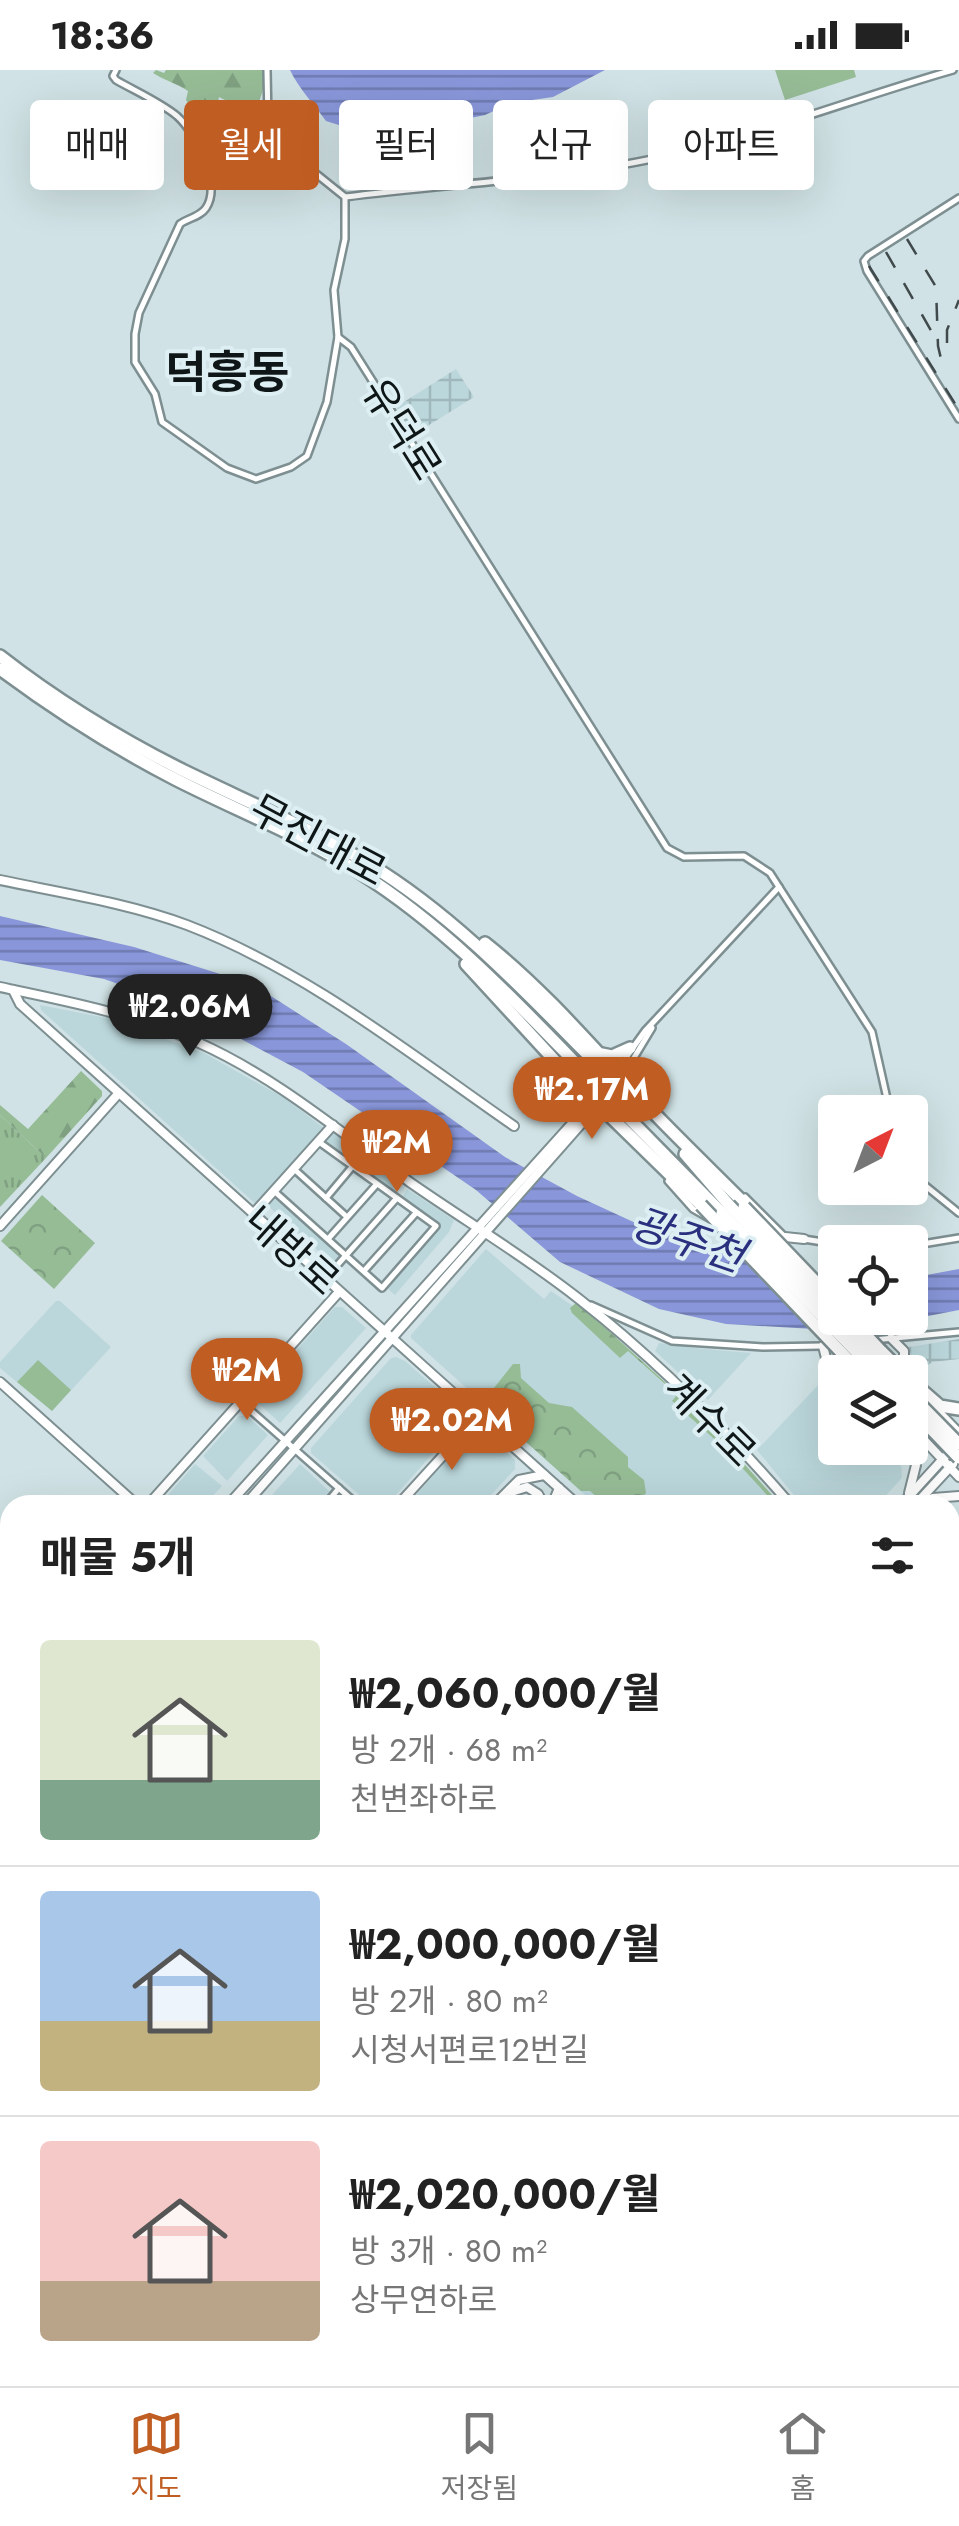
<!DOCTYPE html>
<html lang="ko">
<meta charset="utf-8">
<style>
body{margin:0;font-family:Jost,"Noto Sans KR",sans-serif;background:#f2f2f2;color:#222;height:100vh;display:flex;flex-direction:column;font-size:38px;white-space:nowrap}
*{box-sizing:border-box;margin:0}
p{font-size:32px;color:#767676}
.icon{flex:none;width:55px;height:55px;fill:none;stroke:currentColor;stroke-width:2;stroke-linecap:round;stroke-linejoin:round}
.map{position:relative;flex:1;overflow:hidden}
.details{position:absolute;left:0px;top:1425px;width:960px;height:892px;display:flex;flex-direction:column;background:#fff;border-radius:30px 30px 0 0;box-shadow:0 10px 40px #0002}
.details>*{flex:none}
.hud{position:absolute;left:30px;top:30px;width:900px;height:90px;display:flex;gap:20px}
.needle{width:65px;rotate:42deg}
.buttons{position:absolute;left:818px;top:1025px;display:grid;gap:20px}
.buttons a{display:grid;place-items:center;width:110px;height:110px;border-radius:10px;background:#fff;box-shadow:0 10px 40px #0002;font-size:50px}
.price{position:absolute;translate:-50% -85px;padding:0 22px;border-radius:35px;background:#c05d22;color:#fff;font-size:32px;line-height:65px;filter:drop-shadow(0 2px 5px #0008)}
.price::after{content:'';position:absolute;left:50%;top:60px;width:30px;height:22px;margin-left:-15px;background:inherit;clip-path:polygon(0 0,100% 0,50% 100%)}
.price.on{background:#222;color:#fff}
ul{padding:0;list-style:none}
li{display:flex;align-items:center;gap:30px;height:250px;padding:0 40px}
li+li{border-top:2px solid #e0e0e0}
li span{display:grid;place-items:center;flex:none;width:280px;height:200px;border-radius:10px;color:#555}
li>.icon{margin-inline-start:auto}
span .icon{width:120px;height:120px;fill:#fffc;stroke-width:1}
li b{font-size:42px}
h2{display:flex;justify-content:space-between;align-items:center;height:120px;padding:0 40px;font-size:42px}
.chip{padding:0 35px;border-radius:10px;background:#fff;box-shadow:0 10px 40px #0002;font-size:35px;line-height:90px}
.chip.on{background:#c05d22;color:#fff}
.status{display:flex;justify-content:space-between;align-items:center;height:70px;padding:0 50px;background:#fff;direction:ltr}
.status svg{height:28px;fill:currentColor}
.menu{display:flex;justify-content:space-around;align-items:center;height:140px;border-top:2px solid #e0e0e0;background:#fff;font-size:28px;color:#767676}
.menu a{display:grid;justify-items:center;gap:5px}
.menu .on{color:#c05d22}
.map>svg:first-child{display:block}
</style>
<div class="status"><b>18:36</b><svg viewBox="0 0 49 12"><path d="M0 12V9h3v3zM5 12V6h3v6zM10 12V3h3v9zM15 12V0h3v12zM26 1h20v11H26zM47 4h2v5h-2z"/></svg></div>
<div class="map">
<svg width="959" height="2316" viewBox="0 0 959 2316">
<defs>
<pattern id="industrial-grid" width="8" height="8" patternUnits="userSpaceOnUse" patternTransform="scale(2.5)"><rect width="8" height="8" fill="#bbd7db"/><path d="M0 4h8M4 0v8" fill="none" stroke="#a0b8bb"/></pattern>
<pattern id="grass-tufts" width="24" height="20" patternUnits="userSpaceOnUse" patternTransform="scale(2.5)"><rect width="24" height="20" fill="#96bc96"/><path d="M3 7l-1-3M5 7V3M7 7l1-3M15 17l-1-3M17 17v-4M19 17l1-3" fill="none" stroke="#80a181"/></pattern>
<pattern id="forest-firs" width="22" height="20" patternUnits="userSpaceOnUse" patternTransform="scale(2.5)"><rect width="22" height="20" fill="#96bc96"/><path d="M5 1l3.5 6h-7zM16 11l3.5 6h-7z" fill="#80a181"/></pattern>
<pattern id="park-crowns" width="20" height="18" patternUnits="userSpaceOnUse" patternTransform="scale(2.5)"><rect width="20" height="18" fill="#96bc96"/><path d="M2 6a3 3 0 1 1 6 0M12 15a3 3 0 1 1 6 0" fill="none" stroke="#80a181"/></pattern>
<pattern id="water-rules" width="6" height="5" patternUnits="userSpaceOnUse" patternTransform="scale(2.5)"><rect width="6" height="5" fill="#8997da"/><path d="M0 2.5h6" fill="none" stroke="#6e7ab0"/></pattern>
</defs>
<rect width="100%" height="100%" fill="#d0e2e5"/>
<!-- built -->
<g fill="#bbd7db">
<path d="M40,935L107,948L204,983L286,1029L325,1059L258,1136L41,940Z"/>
<path d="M333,1063L402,1113L397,1123L394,1124L324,1074L329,1064Z"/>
<path d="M407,1119L454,1150L449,1162L395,1225L388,1219V1214L440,1156L401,1130Z"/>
<path d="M272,1127L340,1184L334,1195L266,1134Z"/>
<path d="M486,1179L544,1229L551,1221L573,1236L620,1288L627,1280L677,1326L673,1332L723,1377L776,1435H596L411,1268V1265Z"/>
<path d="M56,1231H60L111,1277L52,1341L0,1298V1292Z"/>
<path d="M335,1237H342L366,1258L280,1353L256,1331V1325Z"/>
<path d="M659,1273L694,1278L751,1283L708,1330L655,1281Z"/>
<path d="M396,1287L405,1291L461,1340L464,1348L387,1435H371L311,1383V1378L391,1288Z"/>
<path d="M820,1313L835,1328V1378H884L901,1394L902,1408L877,1435H802L757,1380Z"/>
<path d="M239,1346H247L268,1365L227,1411L203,1386Z"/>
<path d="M480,1359L515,1390V1399L482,1435H407L474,1360Z"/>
<path d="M195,1394L222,1416L204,1435H159Z"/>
<path d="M300,1394L330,1422L318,1435H263Z"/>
<path d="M0,2075L10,2077V2217L0,2193Z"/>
</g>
<!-- industrial -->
<g fill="url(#industrial-grid)">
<path d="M456,299L474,327L413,365L396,337Z"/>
<path d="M959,1269V1289L932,1292L921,1301L914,1298L909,1277Z"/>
</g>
<!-- grass -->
<path fill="url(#grass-tufts)" d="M0,1045L46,1088L0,1137Z"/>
<!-- forest -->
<g fill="url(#forest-firs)">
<path d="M156,0L164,3L166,0H262C269,24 253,36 248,58L239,64L232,47L236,31L229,32L219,27L218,32L225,42L220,58L206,68C206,60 212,52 203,45L197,47L186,30L188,21C176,13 164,10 153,3Z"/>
<path d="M81,1001L102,1021V1026L46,1088L0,1045V1035L28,1059Z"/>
<path d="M577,1232L699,1343L781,1435H776L723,1377L672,1331L677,1325L628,1281L620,1288L572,1243L570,1238Z"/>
</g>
<!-- park -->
<g fill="url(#park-crowns)">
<path d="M42,1125L95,1173L54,1219L1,1171Z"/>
<path d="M513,1294H520L521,1308L549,1333L572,1337L628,1387V1397L644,1410L646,1423L634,1435H606L590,1421H581L482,1333Z"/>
</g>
<!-- garden -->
<g fill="#96bc96">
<path d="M775,0H854L856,7L785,30Z"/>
<path d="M38,1290L71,1320L52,1341L17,1312Z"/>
</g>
<!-- water -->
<g fill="url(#water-rules)">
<path d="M290,0H605L553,27L511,33L485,45L441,54L434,60L419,59L408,64L383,68L360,67L347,73L342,56L326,51C314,34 299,19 290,0Z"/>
<path d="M0,846L134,877L252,914L346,974L505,1087L577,1126L653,1161L742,1187L835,1208V1248H910V1208L959,1199V1240L882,1255L814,1259L726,1254L659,1239L560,1192L476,1120L303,1002L211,953L159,928L104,909L0,890Z"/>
</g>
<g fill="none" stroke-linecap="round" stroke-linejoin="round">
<defs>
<g id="street">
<path d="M116,0L113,6L116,10C135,21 160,32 177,46C196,63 222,114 206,138C200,147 188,148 180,154L139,243L135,264V292L155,324L162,352L227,398L256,409L291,397L307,386L327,332L338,267L334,220L345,169V127"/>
<path d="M267,0L268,51L277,82L299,90L345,127"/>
<path d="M211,115C235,108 269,106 286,88"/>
<path d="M345,127C460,112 579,109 691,80C780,58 865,25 953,0"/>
<path d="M959,128L868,186L864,191L867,201L959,349"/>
<path d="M338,267L351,277L667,778L684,787L744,786L770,803L872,962L890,1042"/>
<path d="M617,1000L645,961L779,817"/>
<path d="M623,1006L652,958"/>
<path d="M910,1094L922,1113L959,1143"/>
<path d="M294,1099L347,1147"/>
<path d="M668,1111L693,1139L707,1147"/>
<path d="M274,1121L382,1218L436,1156L319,1072"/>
<path d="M745,1127L785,1167"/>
<path d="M326,1128L352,1097"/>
<path d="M328,1169L376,1115"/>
<path d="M804,1169L835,1174"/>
<path d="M910,1176L959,1168"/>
<path d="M364,1201L416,1143"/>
<path d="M325,1209L396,1129"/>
<path d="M591,1235L672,1271L763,1277L822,1276"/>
<path d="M873,1270L959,1262"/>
<path d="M241,1332L358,1435"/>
<path d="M325,1435L339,1418"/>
<path d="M950,1455L959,1464"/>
<path d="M950,1495L959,1485"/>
<path d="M950,1527L959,1518"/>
<path d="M950,1563L959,1572"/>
<path d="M950,1608L959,1617"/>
<path d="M950,1642L959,1651"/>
<path d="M950,1662L959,1653"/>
<path d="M950,1703L959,1694"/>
<path d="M950,1742L959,1733"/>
<path d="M0,1780L10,1769"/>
<path d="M950,1817L959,1837"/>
<path d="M0,1851L10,1860"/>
<path d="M950,1882L959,1877"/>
<path d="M950,1914L959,1907"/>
<path d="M950,1953L959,1943"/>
<path d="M0,1958L10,1967"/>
<path d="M950,1988L959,1996"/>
<path d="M950,2028L959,2036"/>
<path d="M950,2064L959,2054"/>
<path d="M950,2067L959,2075"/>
<path d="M950,2110L959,2100"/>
<path d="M950,2130L959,2138"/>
<path d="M950,2159L959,2166"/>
<path d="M950,2196L959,2204"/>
<path d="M0,2206L10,2229"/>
<path d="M38,2308L39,2316"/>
<path d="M201,2308L216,2316"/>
<path d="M298,2308L312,2316"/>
<path d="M374,2308L388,2316"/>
<path d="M461,2308L476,2316"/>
<path d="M687,2308L702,2316"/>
<path d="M908,2308L918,2316"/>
<path d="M269,2316L274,2308"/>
<path d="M397,2316L403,2308"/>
<path d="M540,2316L545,2308"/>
<path d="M638,2316L646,2308"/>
<path d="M674,2316L679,2308"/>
<path d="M865,2316L871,2308"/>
<path d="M959,2316V2315"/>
</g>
<g id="secondary">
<path d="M0,810C62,823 128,833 187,855C307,901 410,984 514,1056"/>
<path d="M0,917C67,931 133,944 197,972C276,1007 341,1063 411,1113C467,1152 526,1187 579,1229C657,1290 727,1361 791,1435"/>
<path d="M13,920L20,934L578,1435"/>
<path d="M253,1144L333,1055"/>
<path d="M0,1156L118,1024"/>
<path d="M785,1167L804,1169"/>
<path d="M891,1268L904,1281V1297L910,1302"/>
<path d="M823,1276L826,1288L841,1302"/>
<path d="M0,1312L137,1435"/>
<path d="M931,1334L959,1363"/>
<path d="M910,1355L959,1407"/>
<path d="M508,1423L527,1417L538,1424L544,1435"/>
<path d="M909,1423L916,1395L910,1369"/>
<path d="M148,1435L339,1222"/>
<path d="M228,1435L613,1008"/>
<path d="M245,1435L619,1011"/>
<path d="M398,1435L479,1346"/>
<path d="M494,1435L519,1410L544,1405"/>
<path d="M552,1435L559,1418"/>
<path d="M901,1435L953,1378"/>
<path d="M915,1435L953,1394"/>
<path d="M917,1435L933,1428L959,1426"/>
<path d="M0,1600L10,1589"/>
<path d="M0,1688L10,1677"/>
<path d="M0,1706L10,1695"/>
<path d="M0,1711L10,1720"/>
<path d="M950,1770L959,1779"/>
<path d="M0,1879L10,1868"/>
<path d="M0,2008L10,2009"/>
<path d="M177,2316L182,2308"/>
<path d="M188,2316L193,2308"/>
</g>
<g id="primary">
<path d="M0,2056L10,2058"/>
<path d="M0,2067L10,2069"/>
<path d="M558,2308L573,2316"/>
<path d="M587,2308L602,2316"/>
</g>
<g id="highway">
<path d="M0,586C55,629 117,667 180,699C243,730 309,757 369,794C458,848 529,926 602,999"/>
<path d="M0,599C55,640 113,677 175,709C236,740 300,765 359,802C448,858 519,935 592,1010"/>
<path d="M485,873C548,923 599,985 654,1043C683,1073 713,1102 742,1131L744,1137"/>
<path d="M466,894L568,1005L578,1033V1050"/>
<path d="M602,984L612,986L630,978"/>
<path d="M572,1009L701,1135"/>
<path d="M613,1032L722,1143"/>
<path d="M685,1084L729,1135"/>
<path d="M881,1281L902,1302"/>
<path d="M876,1289L889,1302"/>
<path d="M910,1310L940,1336L959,1339"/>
</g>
</defs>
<!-- street casing -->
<use href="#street" stroke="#7e8f92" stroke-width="10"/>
<!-- secondary casing -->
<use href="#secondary" stroke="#7e8f92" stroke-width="12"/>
<!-- primary casing -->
<use href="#primary" stroke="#7e8f92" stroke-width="14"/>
<!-- highway casing -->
<use href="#highway" stroke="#7e8f92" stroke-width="16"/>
<!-- street -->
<use href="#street" stroke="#fff" stroke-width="5"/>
<!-- secondary -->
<use href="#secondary" stroke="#fff" stroke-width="8"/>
<!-- primary -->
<use href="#primary" stroke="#fff" stroke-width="9"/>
<!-- highway -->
<use href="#highway" stroke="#fff" stroke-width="11"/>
<!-- rail -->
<g stroke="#40494b" stroke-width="2.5" stroke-dasharray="18 18" stroke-linecap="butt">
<path d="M907,169L936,217L938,276L942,293"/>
<path d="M886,182L933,264"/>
<path d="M869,196L959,340"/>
<path d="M947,273V260L959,230"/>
</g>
<defs>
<g id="highway-bridge">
<path d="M602,999L623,1020"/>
<path d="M592,1010L613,1032"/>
<path d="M701,1135L860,1302"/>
<path d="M729,1135L835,1246"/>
<path d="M744,1137L835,1232"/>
<path d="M722,1143L869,1295"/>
<path d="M836,1248L876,1289"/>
<path d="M850,1248L881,1281"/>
<path d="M910,1324L959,1374"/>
<path d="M910,1337L959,1388"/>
</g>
</defs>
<!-- highway-bridge casing -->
<use href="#highway-bridge" stroke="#7e8f92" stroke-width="16" stroke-linecap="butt"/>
<!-- highway-bridge -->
<use href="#highway-bridge" stroke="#fff" stroke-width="11"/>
</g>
<g text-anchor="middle" stroke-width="8" stroke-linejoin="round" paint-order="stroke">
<!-- street labels -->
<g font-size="40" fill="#0f1617" stroke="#ddeff3">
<text transform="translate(402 359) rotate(58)" y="14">유덕로</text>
<text transform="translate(318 770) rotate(28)" y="14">무진대로</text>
<text transform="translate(292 1180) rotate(42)" y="14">내방로</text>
<text transform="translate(710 1350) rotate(45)" y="14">계수로</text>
</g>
<!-- water labels -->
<g font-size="42" font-style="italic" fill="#2a307e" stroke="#ddeff3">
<text transform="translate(688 1169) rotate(19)" y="15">광주천</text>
</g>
<!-- quarter labels -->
<g font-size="45" font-weight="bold" fill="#0f1617" stroke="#ddeff3">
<text x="227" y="318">덕흥동</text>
</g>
</g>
</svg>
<div class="buttons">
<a><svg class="needle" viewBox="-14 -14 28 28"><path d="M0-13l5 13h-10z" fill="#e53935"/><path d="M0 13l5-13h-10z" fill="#767676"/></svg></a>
<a><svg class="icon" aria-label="locate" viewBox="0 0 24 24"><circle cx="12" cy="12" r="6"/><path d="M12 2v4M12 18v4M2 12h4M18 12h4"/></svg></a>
<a><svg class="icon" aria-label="layers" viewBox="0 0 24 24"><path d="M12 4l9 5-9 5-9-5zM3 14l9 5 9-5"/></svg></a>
</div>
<b class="price on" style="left:190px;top:989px">₩2.06M</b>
<b class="price" style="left:592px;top:1072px">₩2.17M</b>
<b class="price" style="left:397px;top:1125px">₩2M</b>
<b class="price" style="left:247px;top:1353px">₩2M</b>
<b class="price" style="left:452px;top:1403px">₩2.02M</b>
<div class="hud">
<a class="chip">매매</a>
<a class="chip on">월세</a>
<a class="chip">필터</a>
<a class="chip">신규</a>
<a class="chip">아파트</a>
</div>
<section class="details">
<h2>매물 5개<svg class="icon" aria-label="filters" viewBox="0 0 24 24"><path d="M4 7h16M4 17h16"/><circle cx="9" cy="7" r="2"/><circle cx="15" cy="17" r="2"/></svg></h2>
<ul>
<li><span style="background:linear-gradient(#dfe7d0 70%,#7fa58c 0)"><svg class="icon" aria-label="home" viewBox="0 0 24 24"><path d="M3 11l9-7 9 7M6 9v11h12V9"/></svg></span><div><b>₩2,060,000/월</b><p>방 2개 · 68 m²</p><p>천변좌하로</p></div></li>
<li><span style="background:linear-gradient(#a9c7e8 65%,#c2b280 0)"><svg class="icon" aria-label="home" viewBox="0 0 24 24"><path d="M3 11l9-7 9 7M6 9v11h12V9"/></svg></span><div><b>₩2,000,000/월</b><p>방 2개 · 80 m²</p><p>시청서편로12번길</p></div></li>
<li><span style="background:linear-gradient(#f6c9c9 70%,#b9a48a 0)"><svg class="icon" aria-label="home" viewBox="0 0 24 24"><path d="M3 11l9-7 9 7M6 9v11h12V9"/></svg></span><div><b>₩2,020,000/월</b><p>방 3개 · 80 m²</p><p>상무연하로</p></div></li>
</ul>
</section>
</div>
<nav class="menu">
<a class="on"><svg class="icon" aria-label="map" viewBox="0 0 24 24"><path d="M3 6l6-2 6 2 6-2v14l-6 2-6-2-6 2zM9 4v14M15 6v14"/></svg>지도</a>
<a><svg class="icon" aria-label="saved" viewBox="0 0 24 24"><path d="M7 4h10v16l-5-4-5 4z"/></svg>저장됨</a>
<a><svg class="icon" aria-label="home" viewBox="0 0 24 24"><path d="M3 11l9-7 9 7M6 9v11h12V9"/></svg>홈</a>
</nav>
